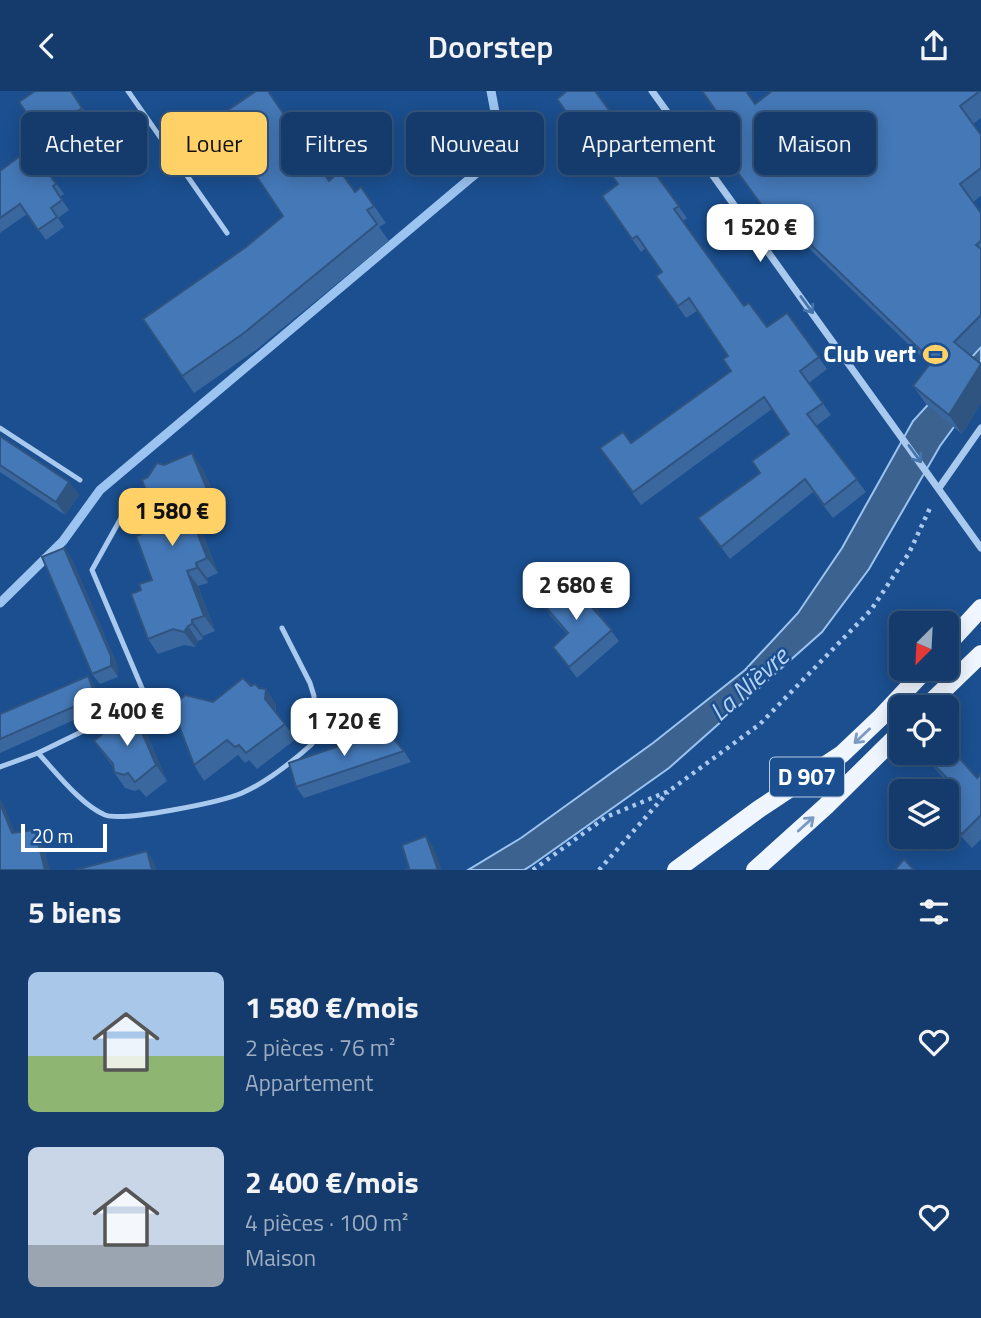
<!DOCTYPE html>
<html lang="fr">
<meta charset="utf-8">
<style>
body{margin:0;font-family:"Titillium Web",sans-serif;background:#1d4271;color:#f1f3f6;height:100vh;display:flex;flex-direction:column;font-size:26px;white-space:nowrap}
*{box-sizing:border-box;margin:0}
p{font-size:23px;color:#9dadc1}
.icon{flex:none;width:38px;height:38px;fill:none;stroke:currentColor;stroke-width:2;stroke-linecap:round;stroke-linejoin:round}
.map{position:relative;height:779px;overflow:hidden}
.panel{display:flex;flex-direction:column;background:#143b6b;flex:1}
.panel>*{flex:none}
.guide{position:absolute;left:21px;top:21px;width:940px;height:63px;display:flex;gap:14px}
.needle{width:46px;rotate:204deg}
.tools{position:absolute;left:889px;top:520px;display:grid;gap:14px}
.tools a{display:grid;place-items:center;width:70px;height:70px;border-radius:10px;background:#143b6b;box-shadow:0 4px 18px #0003,0 0 0 2px #33557e;font-size:35px}
.scale{position:absolute;left:21px;bottom:18px;width:86px;box-sizing:border-box;padding-left:7px;border:4px solid #fff;border-top:0;font-size:19px;line-height:24px;white-space:nowrap;color:#fff;-webkit-text-stroke:5px #1b4f8f;paint-order:stroke}
.price{position:absolute;translate:-50% -60px;padding:0 16px;border-radius:14px;background:#fff;color:#222;font-size:23px;line-height:46px;filter:drop-shadow(0 2px 4px #0008)}
.price::after{content:'';position:absolute;left:50%;top:42px;width:21px;height:16px;margin-left:-10px;background:inherit;clip-path:polygon(0 0,100% 0,50% 100%)}
.price.on{background:#ffd166;color:#111}
ul{padding:0;list-style:none}
li{display:flex;align-items:center;gap:21px;height:175px;padding:0 28px}
li span{display:grid;place-items:center;flex:none;width:196px;height:140px;border-radius:10px;color:#555}
li>.icon{margin-inline-start:auto}
span .icon{width:84px;height:84px;fill:#fffc;stroke-width:1}
li b{font-size:30px}
h2{display:flex;justify-content:space-between;align-items:center;height:84px;padding:0 28px;font-size:30px}
.chip{padding:0 24px;border-radius:10px;background:#143b6b;box-shadow:0 4px 18px #0003,0 0 0 2px #33557e;font-size:24px;line-height:63px}
.chip.on{background:#ffd166;color:#111}
header{display:flex;justify-content:space-between;align-items:center;height:91px;padding:0 28px;background:#143b6b;font-size:32px;font-weight:600}
.map>svg:first-child{display:block}
</style>
<header><svg class="icon" aria-label="back" viewBox="0 0 24 24"><path d="M15 5l-7 7 7 7"/></svg>Doorstep<svg class="icon" aria-label="share" viewBox="0 0 24 24"><path d="M12 15V3M7 8l5-5 5 5M5 13v7h14v-7"/></svg></header>
<div class="map">
<svg width="981" height="779" viewBox="0 0 981 779">
<rect width="100%" height="100%" fill="#1b4f8f"/>
<!-- water -->
<path fill="#3c6290" stroke="#9cc4f0" stroke-width="2" d="M981,256V299L940,355L869,478L822,541L669,677L532,774L524,779H468L521,747L653,652L745,579L798,522L842,457L913,330Z"/>
<g fill="none" stroke-linecap="round" stroke-linejoin="round">
<!-- stream -->
<path stroke="#9cc4f0" stroke-width="9" d="M0,512L63,450L100,399L492,69L498,37L491,0"/>
<!-- path -->
<g stroke="#a9c9ee" stroke-width="4.5" stroke-dasharray="3.5 5" stroke-linecap="butt">
<path d="M533,779L606,726L669,700L760,633L871,519L909,462L930,417"/>
<path d="M599,779L668,701"/>
</g>
<!-- service -->
<g stroke="#a9c9ee" stroke-width="5">
<path d="M128,0L227,142"/>
<path d="M0,337L80,389"/>
<path d="M38,662L147,609L92,479L131,409"/>
<path d="M0,676L38,662C56,681 81,714 105,724C124,731 221,711 242,702C267,691 292,671 312,653L314,605L310,592L282,537"/>
</g>
<!-- minor -->
<g stroke="#a9c9ee" stroke-width="7">
<path d="M652,0L981,457"/>
<path d="M939,397L981,337"/>
</g>
<!-- primary -->
<g stroke="#f0f6ff" stroke-width="18">
<path d="M947,554L981,517"/>
<path d="M926,616L981,563"/>
<path d="M676,779L759,718L842,663L881,626L926,578"/>
<path d="M755,779L826,715L901,641"/>
</g>
</g>
<!-- wall -->
<g fill="#3a679d">
<path d="M71,0L90,28L49,56L19,11Z"/>
<path d="M256,0L329,89L355,101L361,96L386,132L379,136L389,150L256,259L194,302L143,228L246,156L283,125L241,62L225,73L200,38Z"/>
<path d="M595,0L687,127L683,130L744,215L767,236L787,222L827,278L809,292L831,324L816,335L866,401L833,427L813,401L730,468L698,427L760,382L789,343L772,318L641,414L600,357L631,352L731,280L728,265L697,220L686,227L656,185L662,181L646,157L641,161L602,105L618,93Z"/>
<path d="M772,0H981V27L973,33L981,44V105L973,111L981,122V255L971,264L981,272V312L962,343L926,313L913,295L930,274L794,143L786,149L711,45Z"/>
<path d="M31,57L64,103L60,106L69,119L58,127L64,136L46,149L27,123L0,142V80Z"/>
<path d="M0,345L69,391L79,404L65,424L0,381Z"/>
<path d="M164,374L203,378L223,425L212,429L213,433L201,438L218,482L207,487L208,492L198,495L215,540L203,545V548L198,550L195,556L184,554L158,563L148,548L141,499L152,489L146,441L157,429L148,386Z"/>
<path d="M72,468L118,576V586L100,593L92,583Z"/>
<path d="M543,513L600,522L599,524L619,550L577,587L553,556L567,543L550,524Z"/>
<path d="M88,585L95,596L103,616L0,662V623Z"/>
<path d="M259,597L266,598L276,614V622L296,648L257,678L249,669L245,672L238,664L204,690L194,674L213,611Z"/>
<path d="M132,618L143,634L167,690L146,706L139,698L135,700L125,697L114,681L113,676L94,650Z"/>
<path d="M404,660L411,671L304,707L296,696Z"/>
<path d="M928,668L977,687L981,683V748L972,757L947,730V691L938,681Z"/>
</g>
<!-- shaded-wall -->
<g fill="#305480">
<path d="M981,273V312L962,343L949,324Z"/>
<path d="M192,362L203,378L223,425L212,410Z"/>
<path d="M69,391L79,404L65,424L56,411Z"/>
<path d="M201,414L212,429L213,433L202,418Z"/>
<path d="M190,423L201,438L218,482L207,467Z"/>
<path d="M64,457L72,468L118,576V586L111,575Z"/>
<path d="M196,472L207,487L208,492L197,477Z"/>
<path d="M187,480L198,495L215,540L204,525Z"/>
<path d="M593,511L600,522L598,525L590,514Z"/>
<path d="M192,529L203,545V548L192,533Z"/>
<path d="M188,535L198,550L195,556L184,541Z"/>
<path d="M88,585L95,596L103,616L96,606Z"/>
<path d="M266,598L276,614L275,624L265,608Z"/>
<path d="M132,618L143,634L167,690L156,674Z"/>
<path d="M0,708L4,714L19,752L12,742L0,712Z"/>
<path d="M35,739L42,750L50,779H45Z"/>
<path d="M426,745L433,755L442,779H438Z"/>
<path d="M147,760L154,771L157,779H152Z"/>
</g>
<!-- building -->
<g fill="#4478b7" stroke="#305480" stroke-width="2">
<path d="M35,0H71L82,17L42,45L19,11Z"/>
<path d="M256,0H268L329,90L340,80L355,101L361,96L374,115L367,119L377,133L244,242L182,285L143,228L246,156L283,125L229,44L213,56L200,38Z"/>
<path d="M567,0H595L679,115L674,118L744,215L749,212L767,236L787,222L819,266L800,280L823,312L807,323L857,388L824,414L805,388L721,456L698,427L760,382L752,370L789,343L764,306L633,401L600,357L623,341L631,352L731,280L723,268L728,265L689,207L678,215L656,185L662,181L637,145L632,148L602,105L618,93L557,8Z"/>
<path d="M702,0H746L755,13L772,0H980L960,15L981,44V77L960,93L981,122V150L976,154L981,158V224L954,251L981,273L949,324L913,295L932,270L781,125L774,131L711,45L726,34Z"/>
<path d="M31,57L56,93L53,95L62,109L51,117L57,126L38,139L20,113L0,127V80Z"/>
<path d="M0,345L69,391L56,411L0,374Z"/>
<path d="M192,362L212,410L201,414L202,418L190,423L207,467L196,472L197,477L187,480L204,525L192,529V533L188,535L184,541L173,538L148,548L131,503L141,499L139,493L152,489L136,445L146,441V436L157,429L142,389L148,386L157,372L164,374Z"/>
<path d="M64,457L111,565V575L92,583L42,466Z"/>
<path d="M571,487L593,511L590,514L612,539L569,576L553,556L568,542L543,513Z"/>
<path d="M88,585L96,606L0,648V623Z"/>
<path d="M243,587L251,595L255,593L259,597L266,598L265,608L285,633L246,662L239,654L235,656L227,649L194,674L172,616L185,604L213,611Z"/>
<path d="M132,618L156,674L135,691L128,682L124,684L114,681L113,673L94,650Z"/>
<path d="M386,639L404,660L296,696L289,672Z"/>
<path d="M947,653L977,687L981,683V724L962,743L947,726V700H937L949,689L928,668L935,662H947Z"/>
<path d="M0,712L12,742L35,739L45,779H0Z"/>
<path d="M426,745L438,779H405L409,777L402,754Z"/>
<path d="M147,760L152,779H75Z"/>
<path d="M904,768L914,779H895Z"/>
</g>
<!-- one-way arrows -->
<defs><path id="oneway-shaft" d="M-6 0H5M1.5-3L5.5 0L1.5 3" fill="none" stroke-width="1.6" stroke-linecap="round" stroke-linejoin="round" transform="scale(1.75)"/></defs>
<g stroke="#4674ac">
<use href="#oneway-shaft" transform="translate(807 214) rotate(54)"/>
<use href="#oneway-shaft" transform="translate(915 363) rotate(54)"/>
</g>
<g stroke="#7b9ac1">
<use href="#oneway-shaft" transform="translate(862 645) rotate(137)"/>
<use href="#oneway-shaft" transform="translate(806 733) rotate(-42)"/>
</g>
<!-- icons -->
<defs>
<symbol id="stadium-bare" viewBox="-9 -9 18 18"><path d="M0-5a6.5 5 0 1 0 0 10a6.5 5 0 1 0 0-10ZM-3.5-1.8h7v3.6h-7Z" fill="#ffd166" stroke="#1b4f8f" stroke-width="2.5" paint-order="stroke"/></symbol>
</defs>
<g fill-rule="evenodd">
<use href="#stadium-bare" x="918" y="246" width="35" height="35"/>
</g>
<g text-anchor="middle" stroke-width="5" stroke-linejoin="round" paint-order="stroke">
<!-- shield labels -->
<rect fill="#1b4f8f" stroke="#bbcadd" stroke-width="2" x="770" y="666.5" width="74" height="39" rx="5"/>
<g font-size="23" font-weight="bold" fill="#fff">
<text x="807" y="694">D 907</text>
</g>
<!-- poi labels -->
<g font-size="24" font-weight="bold" fill="#fff" stroke="#1b4f8f" text-anchor="end">
<text x="916" y="271">Club vert</text>
</g>
<!-- water labels -->
<g font-size="26" font-style="italic" fill="#b5d3f5" stroke="#1b4f8f">
<text transform="translate(749 593) rotate(-42)" y="9">La Nièvre</text>
</g>
</g>
</svg>
<div class="tools">
<a><svg class="needle" viewBox="-14 -14 28 28"><path d="M0-13l5 13h-10z" fill="#e53935"/><path d="M0 13l5-13h-10z" fill="#9dadc1"/></svg></a>
<a><svg class="icon" aria-label="locate" viewBox="0 0 24 24"><circle cx="12" cy="12" r="6"/><path d="M12 2v4M12 18v4M2 12h4M18 12h4"/></svg></a>
<a><svg class="icon" aria-label="layers" viewBox="0 0 24 24"><path d="M12 4l9 5-9 5-9-5zM3 14l9 5 9-5"/></svg></a>
</div>
<div class="scale">20 m</div>
<b class="price" style="left:760px;top:173px">1 520 €</b>
<b class="price on" style="left:172px;top:457px">1 580 €</b>
<b class="price" style="left:576px;top:531px">2 680 €</b>
<b class="price" style="left:127px;top:657px">2 400 €</b>
<b class="price" style="left:344px;top:667px">1 720 €</b>
<div class="guide">
<a class="chip">Acheter</a>
<a class="chip on">Louer</a>
<a class="chip">Filtres</a>
<a class="chip">Nouveau</a>
<a class="chip">Appartement</a>
<a class="chip">Maison</a>
</div>
</div>
<section class="panel">
<h2>5 biens<svg class="icon" aria-label="filters" viewBox="0 0 24 24"><path d="M4 7h16M4 17h16"/><circle cx="9" cy="7" r="2"/><circle cx="15" cy="17" r="2"/></svg></h2>
<ul>
<li><span style="background:linear-gradient(#a9c7e8 60%,#8fb573 0)"><svg class="icon" aria-label="home" viewBox="0 0 24 24"><path d="M3 11l9-7 9 7M6 9v11h12V9"/></svg></span><div><b>1 580 €/mois</b><p>2 pièces · 76 m²</p><p>Appartement</p></div><svg class="icon" aria-label="heart" viewBox="0 0 24 24"><path d="M12 20l-8-8c-3-5 5-10 8-4 3-6 11-1 8 4z"/></svg></li>
<li><span style="background:linear-gradient(#c9d6e8 70%,#9aa5b1 0)"><svg class="icon" aria-label="home" viewBox="0 0 24 24"><path d="M3 11l9-7 9 7M6 9v11h12V9"/></svg></span><div><b>2 400 €/mois</b><p>4 pièces · 100 m²</p><p>Maison</p></div><svg class="icon" aria-label="heart" viewBox="0 0 24 24"><path d="M12 20l-8-8c-3-5 5-10 8-4 3-6 11-1 8 4z"/></svg></li>
</ul>
</section>
